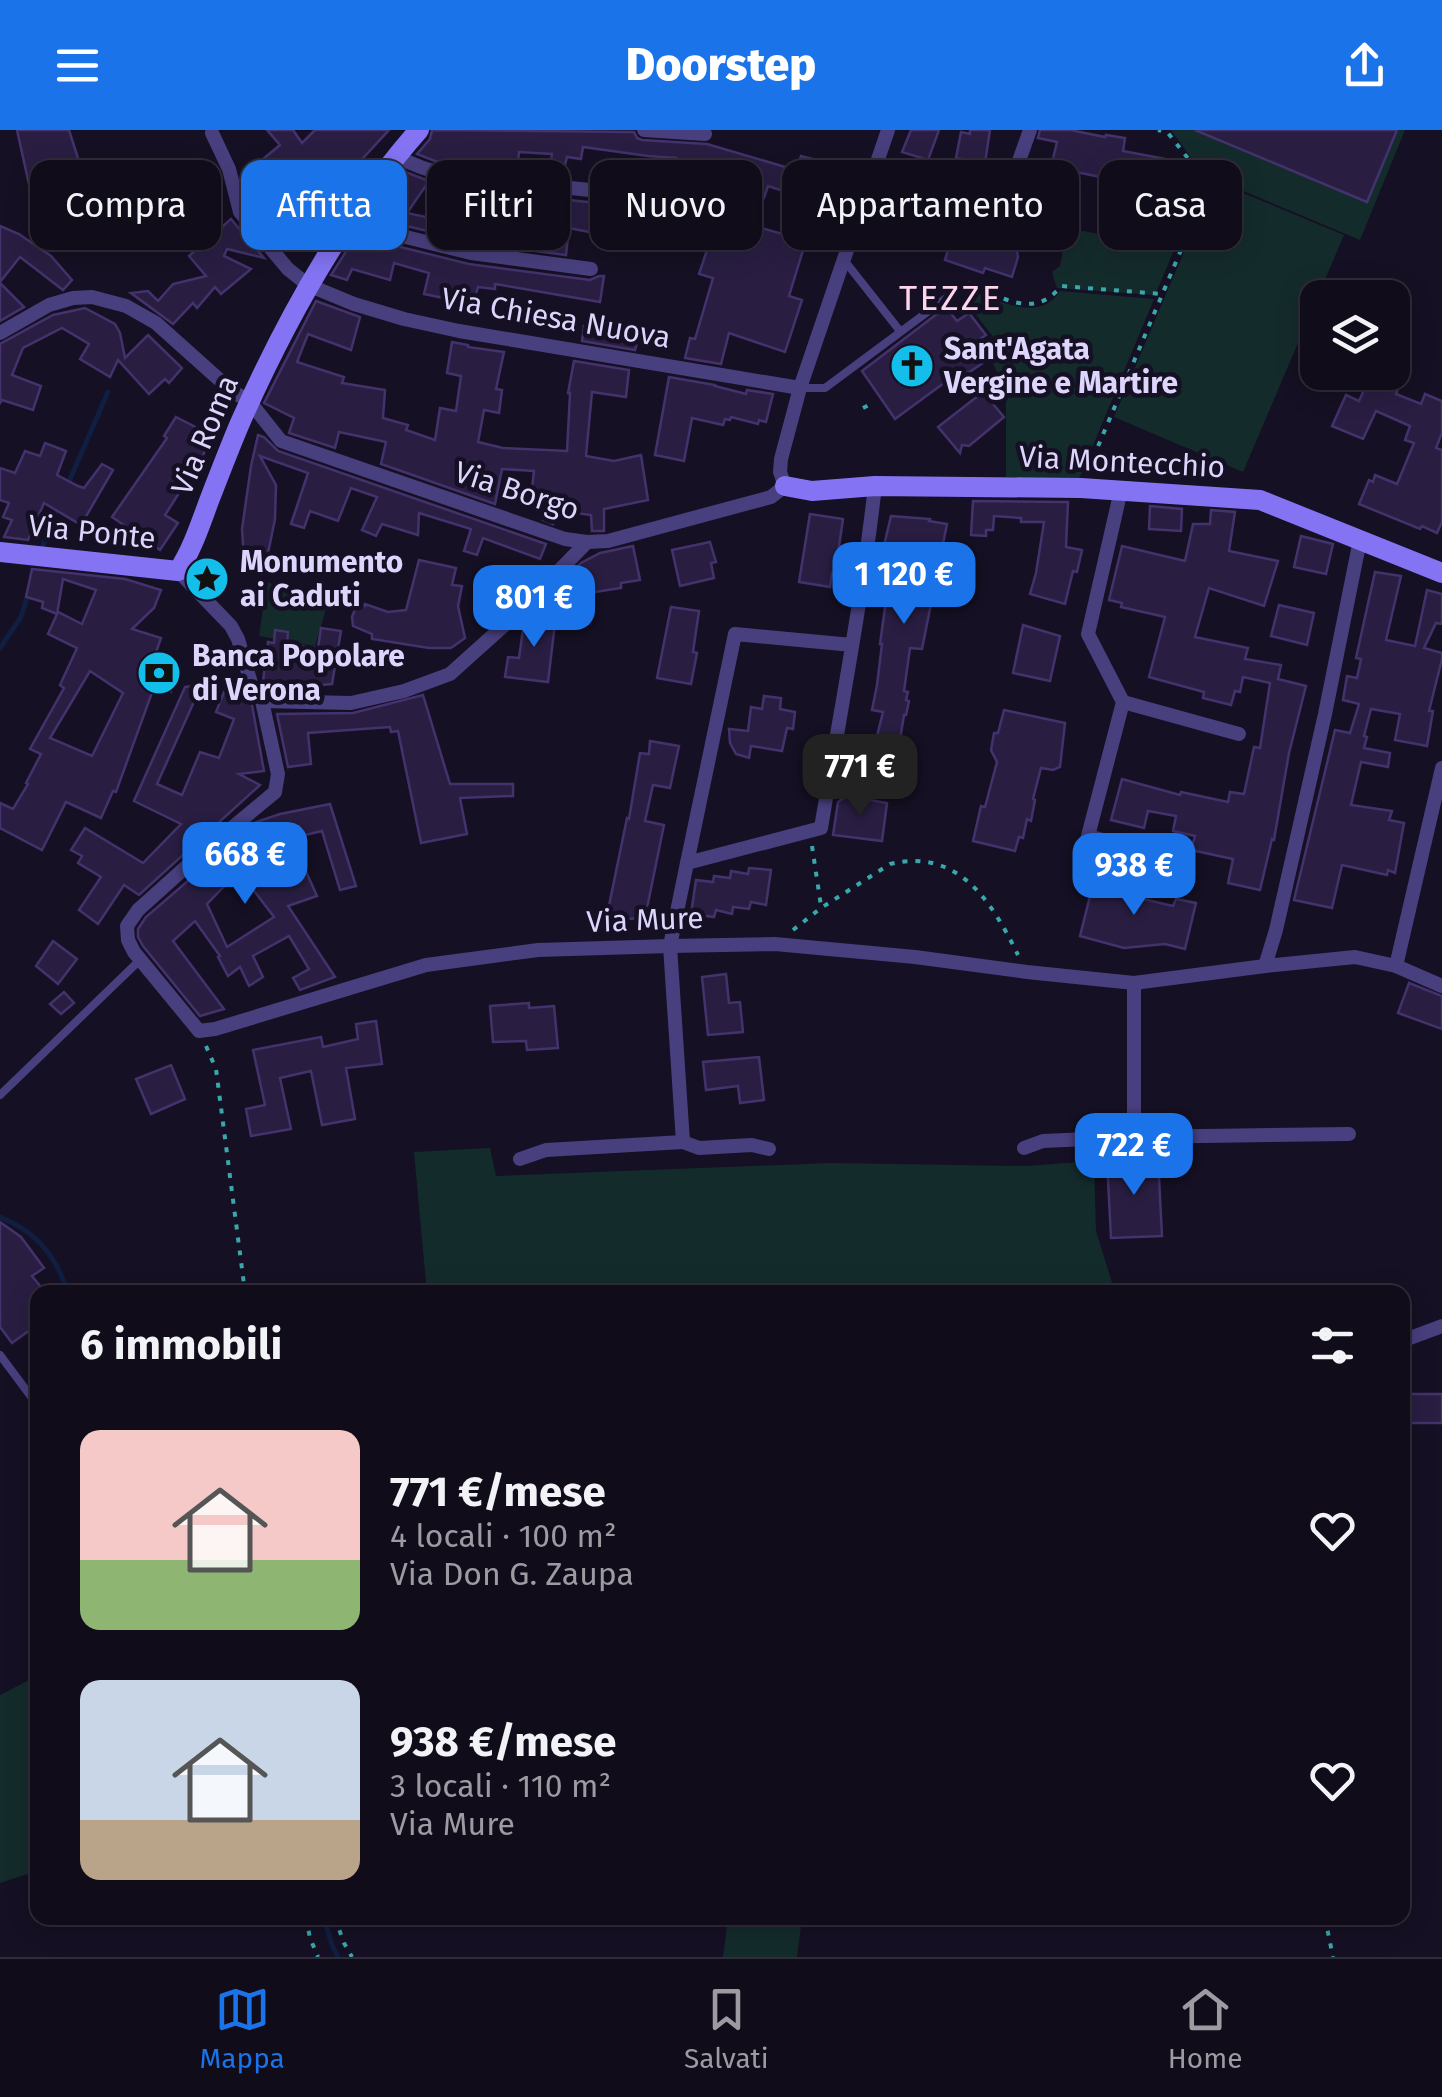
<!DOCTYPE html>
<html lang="it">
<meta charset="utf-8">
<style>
body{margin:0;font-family:"Fira Sans",sans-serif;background:#191523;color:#f1f3f6;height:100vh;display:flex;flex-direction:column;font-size:38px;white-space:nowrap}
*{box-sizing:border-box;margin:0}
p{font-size:32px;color:#9c9ba2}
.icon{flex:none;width:55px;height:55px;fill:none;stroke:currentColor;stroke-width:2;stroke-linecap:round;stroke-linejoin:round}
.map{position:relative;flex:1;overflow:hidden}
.side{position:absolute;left:30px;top:1155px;width:1380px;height:640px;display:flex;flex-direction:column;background:#100c1a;border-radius:20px;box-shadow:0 5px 25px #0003,0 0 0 2px #302c39}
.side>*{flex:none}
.hud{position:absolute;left:30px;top:30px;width:1382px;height:90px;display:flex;gap:20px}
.buttons{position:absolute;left:1300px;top:150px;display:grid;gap:20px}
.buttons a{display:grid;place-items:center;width:110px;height:110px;border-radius:20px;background:#100c1a;box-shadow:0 5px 25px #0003,0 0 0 2px #302c39;font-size:50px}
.price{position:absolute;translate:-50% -85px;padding:0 22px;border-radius:20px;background:#1a73e8;color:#fff;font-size:32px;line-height:65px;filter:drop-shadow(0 2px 5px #0008)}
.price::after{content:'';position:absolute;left:50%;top:60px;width:30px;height:22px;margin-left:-15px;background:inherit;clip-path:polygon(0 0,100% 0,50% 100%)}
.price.active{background:#222;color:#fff}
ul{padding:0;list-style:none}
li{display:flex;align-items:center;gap:30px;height:250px;padding:0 50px}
li span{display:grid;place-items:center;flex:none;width:280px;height:200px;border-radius:20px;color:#555}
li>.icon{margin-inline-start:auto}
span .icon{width:120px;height:120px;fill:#fffc;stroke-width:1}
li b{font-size:42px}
h2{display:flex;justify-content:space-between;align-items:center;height:120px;padding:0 50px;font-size:42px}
.tag{padding:0 35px;border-radius:20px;background:#100c1a;box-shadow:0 5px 25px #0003,0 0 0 2px #302c39;font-size:35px;line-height:90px}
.tag.active{background:#1a73e8;color:#fff}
header{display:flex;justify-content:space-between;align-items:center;height:130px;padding:0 50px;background:#1a73e8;color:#fff;font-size:45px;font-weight:800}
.tab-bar{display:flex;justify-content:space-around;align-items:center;height:140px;border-top:2px solid #302c39;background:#100c1a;font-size:28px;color:#9c9ba2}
.tab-bar a{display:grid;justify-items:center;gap:5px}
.tab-bar .active{color:#1a73e8}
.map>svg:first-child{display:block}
</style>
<header><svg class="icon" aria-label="menu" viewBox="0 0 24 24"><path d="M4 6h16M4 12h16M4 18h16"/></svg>Doorstep<svg class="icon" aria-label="share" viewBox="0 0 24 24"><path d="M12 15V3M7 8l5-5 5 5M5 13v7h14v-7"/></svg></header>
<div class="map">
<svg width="1442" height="1827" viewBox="0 0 1442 1827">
<rect width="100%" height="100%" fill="#151023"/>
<!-- green -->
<g fill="#142b2c">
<path d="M1171,0H1405L1360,110L1203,44Z"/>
<path d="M1214,51L1344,105L1243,342L1114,287Z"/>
<path d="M1067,98L1175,118L1155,165L1057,158L1052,142L1060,136Z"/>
<path d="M972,161C1000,171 1040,193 1060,161L1154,169L1079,349L1006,347V258L987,223L997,212L963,168Z"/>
<path d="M267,452L328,472L315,516L259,506Z"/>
<path d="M490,1018L496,1046L831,1033L1026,1036L1094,1031L1096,1101L1115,1162H360V1158L426,1153L414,1022Z"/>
<path d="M37,1546V1741L0,1753V1565Z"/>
<path d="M728,1788H802L797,1827H723Z"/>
</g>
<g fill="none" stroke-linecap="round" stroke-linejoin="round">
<!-- stream -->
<g stroke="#101e42" stroke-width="5">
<path d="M67,356L108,262"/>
<path d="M41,421L58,375"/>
<path d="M0,518L21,487L28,465"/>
<path d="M0,1087C35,1101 57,1125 67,1162"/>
<path d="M324,1788L332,1815L338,1827"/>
</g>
</g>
<!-- building -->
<g fill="#291e42" stroke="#43326c" stroke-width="2.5" fill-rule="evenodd">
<path d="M17,0H69L83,44L49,53L54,74L34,77Z"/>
<path d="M267,0H293L302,13L315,0H389L317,78L280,114L262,92L287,71L257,34L280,15Z"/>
<path d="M432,0L634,2L637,8L642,10L707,14L792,39L793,36L798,37L801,26L829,33L833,39L830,51H833L827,72L819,70L818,72L768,56L764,68L730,60L675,42L676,28L648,26L583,17L581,29L567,27L562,46L549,45L552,24L519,22L517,42L469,38L435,31L417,24L430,9Z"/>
<path d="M911,0H939L928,30L902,22Z"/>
<path d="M970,0H990L985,33L956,28L961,2L970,4Z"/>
<path d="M1040,0H1070L1105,7L1106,5L1125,8L1123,21L1171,30L1170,36L1185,39L1178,75L1153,71L1155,58L1051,37L1057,12L1038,8Z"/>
<path d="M1195,0H1397L1367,72Z"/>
<path d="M403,41L429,51L407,83L453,93L456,76L473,78L477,60L688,83L696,80L801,109L799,116L804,117L789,166L802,170L785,222L729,203L721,234L685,228L690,208L695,209L713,148L699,144L707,120L686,111L689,103L608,88L604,105L569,98L566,125L528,120L530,99L481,96L477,113L369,87Z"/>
<path d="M880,64L927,79L918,106L871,90Z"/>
<path d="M231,89L264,128L227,119L224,126L251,139L221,164L215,157L197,178L193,173L173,194L131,163L148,161L158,171L173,154L206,146L189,126Z"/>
<path d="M997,91L1006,92L1013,99L1018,127L1012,147L985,138L983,143L945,130L954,99Z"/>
<path d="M0,96L19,104L51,126L72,150L63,160L20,127L0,152Z"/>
<path d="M356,106L469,134L590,150L599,146H604L600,172L495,154V159L478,157L473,174L424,164L429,143L394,133L390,150L352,139L347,150L331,145Z"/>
<path d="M0,153L24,177L0,191Z"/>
<path d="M316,171L360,187L351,220L308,204L297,232L344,247L342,253L385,260L383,288L408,295L406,300L435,310L440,278L456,281L461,246L447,243L452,212L468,215V217L504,222L496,259L502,260L499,283L484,280L478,312L503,318L567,321L570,263H568L574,231L629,240L626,267L592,262L586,326L614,331L641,325L648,370L604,379V401H592L591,385L560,381V376L553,394L543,390L546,369L531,367L534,341L502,339L495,374L381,334L386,312L339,302L335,318L289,303L294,288L264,273Z"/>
<path d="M946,177L957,191L969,183L986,205L974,213L986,231L962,247L959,242L895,289L862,241Z"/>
<path d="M85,178L115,194L120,203L125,228L148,205L182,238L169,253L165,249L149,264L118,230L110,247L80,229L89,214L62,198L23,218L12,245L41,256L33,280L2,270L0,273V214L53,185Z"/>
<path d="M584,196L640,201L635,220L582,211Z"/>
<path d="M1372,242H1381L1401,251L1396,264L1421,274L1425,264L1442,271V303L1436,318L1442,320V392L1437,403L1422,396L1420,399L1359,374L1369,350L1373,352L1375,345L1397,354L1414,313L1405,310L1410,296L1376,281L1363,309L1332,296L1346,265L1359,271Z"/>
<path d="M669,247L715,255V256L746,264L747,260L773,264L766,292L759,290L758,294L731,287L730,290L725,289L723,295L692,288L684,331L655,325Z"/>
<path d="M983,262L1004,287L969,316L962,315L960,323L938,297Z"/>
<path d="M176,287L211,305L192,354L186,352L165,385L178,393L160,420L112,387L167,308L164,306Z"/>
<path d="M258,305L264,307L278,321L546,414L540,429L483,408L477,425L464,421L471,399L419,383L418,405L382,394L376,406L362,400L377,367L351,358L338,391L310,381L304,398L291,394L308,343L260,326L276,355L275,389L266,433L244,430L242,399L251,336Z"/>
<path d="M45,313L66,321L57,345L78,356L84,358L102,334L113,340L81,395L44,373L28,410L4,407L12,390L3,387L9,373L0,370V338L15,343L25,321L40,326Z"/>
<path d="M973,371L1068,372L1066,417L1082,420L1077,442L1073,441L1065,474L1030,464L1036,443L1044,392H1021V388L994,386L993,400H986V406L971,405Z"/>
<path d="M1150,376L1182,379L1181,401L1149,399Z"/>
<path d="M1211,380L1235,382L1229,421L1278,431L1264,476L1209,458L1195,507L1248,518L1245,529L1281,535L1278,549L1306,556L1289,623L1274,710L1272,709L1260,760L1228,753L1233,729L1191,720L1195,706L1173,701L1176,686L1148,681L1144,698L1111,690L1122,649L1180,665L1181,662L1228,672L1230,662L1244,664L1254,617L1260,618L1270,553L1243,547L1240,562L1235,561L1231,575L1203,568L1204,562L1149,547L1165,487L1121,477L1122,473L1109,470L1122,416L1185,431L1193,394H1210Z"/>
<path d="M810,384L843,389L835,444L832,443L830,457L799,452Z"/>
<path d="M891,386L930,389L929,391L947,394L922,519L910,518L904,561L908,562L906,570L909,571L906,585H904L894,647L868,642L883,582L872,580L877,555L882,514H880L886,470L896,471L904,428L882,424Z"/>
<path d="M1301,406L1333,414L1326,444L1294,437Z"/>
<path d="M710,412L716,432L711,433L714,448L680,456L672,420Z"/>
<path d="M633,416L640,450L621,453V458L582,464L581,496L562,495L563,451L581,433L600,423Z"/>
<path d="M419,430L456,438L452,455L462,456L458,476L465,508L451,518H429L372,509V504L353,496L352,487L357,474L365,476V474L388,482L406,480Z"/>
<path d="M32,439L125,449L161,460L154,478L132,499L161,508L153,531L178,538L171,562L154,557L116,662L113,661L101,688L66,672L42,720L0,698V673L13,679L28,654L26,653L41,624L30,619L64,558L60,555L77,518L48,504L57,484L42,478L43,472L26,467ZM63,449L96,460L82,494L58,482L57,484ZM90,541L123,563L92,626L50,608Z"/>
<path d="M1375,442L1401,446L1386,510L1415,516L1427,460L1442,464V494L1436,493L1424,518L1442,523V529L1429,581H1433L1427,616L1395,610L1400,584L1371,579L1364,606L1367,607L1364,618L1390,623L1388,637L1361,632L1351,675L1392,681L1389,690L1404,693L1395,743L1388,740L1387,745L1342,735L1332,778L1294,770L1335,600L1350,603L1359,574L1343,570L1347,546L1357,548L1361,529L1356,528Z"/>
<path d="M1279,475L1314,483L1307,515L1271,506Z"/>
<path d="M671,477L699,481L693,522L697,523L691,554L657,548Z"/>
<path d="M533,483L556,485L548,552L505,547L508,527L519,528L524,492Z"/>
<path d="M1023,495L1060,506L1050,551L1013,543Z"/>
<path d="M321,498L341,501L332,554L299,557L263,551L268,512L274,513L275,500L288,502L287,514L318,518Z"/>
<path d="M202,554L157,654L182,665L200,622L219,628L234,589L216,582L224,562L250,572L252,575L264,641L239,644L260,655L139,765L124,755L98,794L79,780L101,747L78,733L82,726L71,720L85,698L143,733L181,694L134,671L185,557Z"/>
<path d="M423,565L450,654H513V666L460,668L467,704L421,713L398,601L391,602L390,597L308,603L311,634L288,637L277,584L353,583Z"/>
<path d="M764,566L781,568L780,579L795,582L793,599L787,598L782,621L751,616L749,628L736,624L730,613L729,599L748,601L751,577L762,579Z"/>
<path d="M1004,580L1065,593L1060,637L1053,640L1041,638L1033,669L1035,670L1031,691L1027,689L1023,708L1019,707L1015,721L973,711L981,676L985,677L997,632L991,620L994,603H998Z"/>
<path d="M650,611L679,616L670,658L653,655L645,691L664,695L645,788L606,790L627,688L629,689L640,623L649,624Z"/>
<path d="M847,666L887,673L882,711L833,705L838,672Z"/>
<path d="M330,674L356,756L340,760L322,701L301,706L299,697L257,712L272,738L299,726L317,766L288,776L335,847L300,860L293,848L309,839L289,806L253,826L263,847L249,856L240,837L228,846L218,827L220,826L195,791L173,811L224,879L200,886L143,816L138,807V799L146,787L256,692L280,684ZM239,741L274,787L227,817L207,774Z"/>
<path d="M749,738L771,740L766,775L751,772L749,779L733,777L732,784L716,780L714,787L691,784L696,750L713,752L714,746L730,748L731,741L748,744Z"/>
<path d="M1095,746L1128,755L1126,765L1173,776L1176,769L1196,773L1185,819L1165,814L1124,818L1080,806Z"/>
<path d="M53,811L77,829L58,854L36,836Z"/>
<path d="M726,844L729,873L740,872L743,902L708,905L702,847Z"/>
<path d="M1409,853L1442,866V899L1398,883Z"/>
<path d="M64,862L74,873L61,884L50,874Z"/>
<path d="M529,873V878L554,876L558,918L527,920L526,911L493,912L490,876Z"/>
<path d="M376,891L382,934L346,938L355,989L322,995L311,941L280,948L291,999L251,1006L246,979L265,975L253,920L321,907L323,917L358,909L356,894Z"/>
<path d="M759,927L764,970L740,973L738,956L706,960L703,932Z"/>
<path d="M171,935L185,969L151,984L136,949Z"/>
<path d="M1158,1028L1162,1106L1111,1108L1107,1030Z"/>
<path d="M0,1092L21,1107L44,1138L32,1146L45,1162H38V1194L12,1213L0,1197Z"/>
<rect x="1402" y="1264" width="40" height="29"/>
</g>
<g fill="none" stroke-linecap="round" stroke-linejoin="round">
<!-- path -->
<g stroke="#39a7ac" stroke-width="4" stroke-dasharray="5 8" stroke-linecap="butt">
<path d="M968,153C1000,166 1034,191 1061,156L1162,164"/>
<path d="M945,253L952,262"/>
<path d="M863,278L871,274"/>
<path d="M1088,340L1181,120L1201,45L1168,3L1158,0"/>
<path d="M812,716L821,776"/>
<path d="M793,800L821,778L890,734C958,718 991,770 1018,825"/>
<path d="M206,916L216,939L245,1162"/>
<path d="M306,1788L310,1808L318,1827"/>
<path d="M335,1788L344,1813L352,1827"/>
<path d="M1325,1788L1333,1827"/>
</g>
<!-- lane -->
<g stroke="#483f7e" stroke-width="8">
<path d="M844,130L900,201"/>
<path d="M800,258H825L957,160"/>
<path d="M0,965L140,830"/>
<path d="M0,1225L38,1276"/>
</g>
<!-- street -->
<g stroke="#483f7e" stroke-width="14">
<path d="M644,0L705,4"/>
<path d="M212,3L229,39L240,82L288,139L308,155L354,174L404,189L459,201L800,258"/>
<path d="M397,26C442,52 491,50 541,55C591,60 640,65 689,72"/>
<path d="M873,42L990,67L1002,66L1009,59L1030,0"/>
<path d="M349,93L471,123L591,139"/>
<path d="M0,203L49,175L73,168L92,167L126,176L156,193L232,261L250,272L281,311L565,409L587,412L608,411L771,367L785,356L780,342L781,329L800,258L888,0"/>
<path d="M1121,360L1088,504L1123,572L1088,706L1143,721"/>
<path d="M178,441L231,496L238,509L251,553L262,571L278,644L275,662L197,727L138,780L127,796L128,810L134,822L199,901L215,899L426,835L538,820L670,816L775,814L915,827L1027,842L1134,853L1265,836L1355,827L1396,836L1442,856"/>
<path d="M852,515L735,504L687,733L821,698C840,584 862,471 875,356"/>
<path d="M262,571L351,573L404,561L450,544L518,483L587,412"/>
<path d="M1123,572L1239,604"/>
<path d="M1265,836L1276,800L1325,584L1360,410"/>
<path d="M1396,836L1442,638"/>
<path d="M1134,1007L1349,1004"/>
<path d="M683,1012L699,1018L752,1015L769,1019"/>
<path d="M1024,1018L1043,1011L1134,1007V853"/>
<path d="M520,1029L546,1020L683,1012L670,816L687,733"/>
<path d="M1402,1211L1442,1196"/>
</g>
<!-- secondary -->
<g stroke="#8474f4" stroke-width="20">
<path d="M785,356L812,361L875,356L1081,358L1260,370L1442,443"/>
<path d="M0,422L178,441C192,420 200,395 209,371C219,345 229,319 240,293C286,189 343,86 419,0"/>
</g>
</g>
<!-- icons -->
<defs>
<symbol id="church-disc" viewBox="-11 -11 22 22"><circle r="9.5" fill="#13beea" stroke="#151023"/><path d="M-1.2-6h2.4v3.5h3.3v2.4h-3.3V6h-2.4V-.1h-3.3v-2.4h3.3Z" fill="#111"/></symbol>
<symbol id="sight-disc" viewBox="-11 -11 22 22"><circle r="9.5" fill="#13beea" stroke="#151023"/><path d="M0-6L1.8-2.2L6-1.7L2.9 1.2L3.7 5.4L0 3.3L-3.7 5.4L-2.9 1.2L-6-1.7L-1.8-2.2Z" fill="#111"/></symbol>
<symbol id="bank-disc" viewBox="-11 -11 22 22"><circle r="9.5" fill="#13beea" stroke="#151023"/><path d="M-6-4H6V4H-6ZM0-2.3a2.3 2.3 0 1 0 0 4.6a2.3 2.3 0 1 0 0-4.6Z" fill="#111"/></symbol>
</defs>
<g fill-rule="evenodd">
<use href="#church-disc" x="887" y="211" width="50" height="50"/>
<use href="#sight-disc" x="182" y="424" width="50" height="50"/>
<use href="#bank-disc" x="134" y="518" width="50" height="50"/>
</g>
<g text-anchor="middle" stroke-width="9" stroke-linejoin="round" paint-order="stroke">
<!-- street labels -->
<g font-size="30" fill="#ded5fc" stroke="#151023">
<text transform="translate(556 188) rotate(10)" y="10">Via Chiesa Nuova</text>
<text transform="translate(205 305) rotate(-67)" y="10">Via Roma</text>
<text transform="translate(1122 332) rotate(3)" y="10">Via Montecchio</text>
<text transform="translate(517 361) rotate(18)" y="10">Via Borgo</text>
<text transform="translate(92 402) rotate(6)" y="10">Via Ponte</text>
<text transform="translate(645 790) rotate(-2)" y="10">Via Mure</text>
</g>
<!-- poi labels -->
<g font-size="30" font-weight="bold" fill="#ded5fc" stroke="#151023" text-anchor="start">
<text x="944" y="229">Sant'Agata<tspan x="944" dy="34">Vergine e Martire</tspan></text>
<text x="240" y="442">Monumento<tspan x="240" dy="34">ai Caduti</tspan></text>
<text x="192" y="536">Banca Popolare<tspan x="192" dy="34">di Verona</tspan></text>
</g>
<!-- quarter labels -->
<g font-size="35" letter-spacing="2.5" fill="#fcd7eb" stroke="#151023">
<text x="951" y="180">TEZZE</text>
</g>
</g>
</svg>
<div class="buttons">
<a><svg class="icon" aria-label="layers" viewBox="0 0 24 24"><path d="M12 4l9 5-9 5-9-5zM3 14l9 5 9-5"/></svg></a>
</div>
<b class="price" style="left:904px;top:497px">1 120 €</b>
<b class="price" style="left:534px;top:520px">801 €</b>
<b class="price active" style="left:860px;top:689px">771 €</b>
<b class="price" style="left:245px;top:777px">668 €</b>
<b class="price" style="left:1134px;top:788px">938 €</b>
<b class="price" style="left:1134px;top:1068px">722 €</b>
<div class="hud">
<a class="tag">Compra</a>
<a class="tag active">Affitta</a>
<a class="tag">Filtri</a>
<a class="tag">Nuovo</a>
<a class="tag">Appartamento</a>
<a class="tag">Casa</a>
</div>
<section class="side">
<h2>6 immobili<svg class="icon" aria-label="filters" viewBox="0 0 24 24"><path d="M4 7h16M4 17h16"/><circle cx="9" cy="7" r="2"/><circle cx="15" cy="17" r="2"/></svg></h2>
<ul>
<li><span style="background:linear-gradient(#f6c9c9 65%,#8fb573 0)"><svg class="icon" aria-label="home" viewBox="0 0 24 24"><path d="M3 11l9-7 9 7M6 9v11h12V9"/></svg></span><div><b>771 €/mese</b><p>4 locali · 100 m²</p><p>Via Don G. Zaupa</p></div><svg class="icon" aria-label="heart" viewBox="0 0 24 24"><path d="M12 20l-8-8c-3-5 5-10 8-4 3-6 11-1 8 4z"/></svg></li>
<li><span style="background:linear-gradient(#c9d6e8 70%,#b9a48a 0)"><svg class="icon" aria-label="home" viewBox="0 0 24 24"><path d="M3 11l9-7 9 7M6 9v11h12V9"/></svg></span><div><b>938 €/mese</b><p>3 locali · 110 m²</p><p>Via Mure</p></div><svg class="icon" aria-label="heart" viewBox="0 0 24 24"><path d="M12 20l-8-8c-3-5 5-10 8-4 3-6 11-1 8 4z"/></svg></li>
</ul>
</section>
</div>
<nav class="tab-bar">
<a class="active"><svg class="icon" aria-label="map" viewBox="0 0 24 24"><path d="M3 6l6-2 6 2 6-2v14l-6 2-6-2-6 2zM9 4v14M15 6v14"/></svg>Mappa</a>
<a><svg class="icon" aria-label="saved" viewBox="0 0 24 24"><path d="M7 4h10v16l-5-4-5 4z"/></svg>Salvati</a>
<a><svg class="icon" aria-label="home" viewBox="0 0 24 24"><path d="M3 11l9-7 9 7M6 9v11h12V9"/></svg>Home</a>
</nav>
